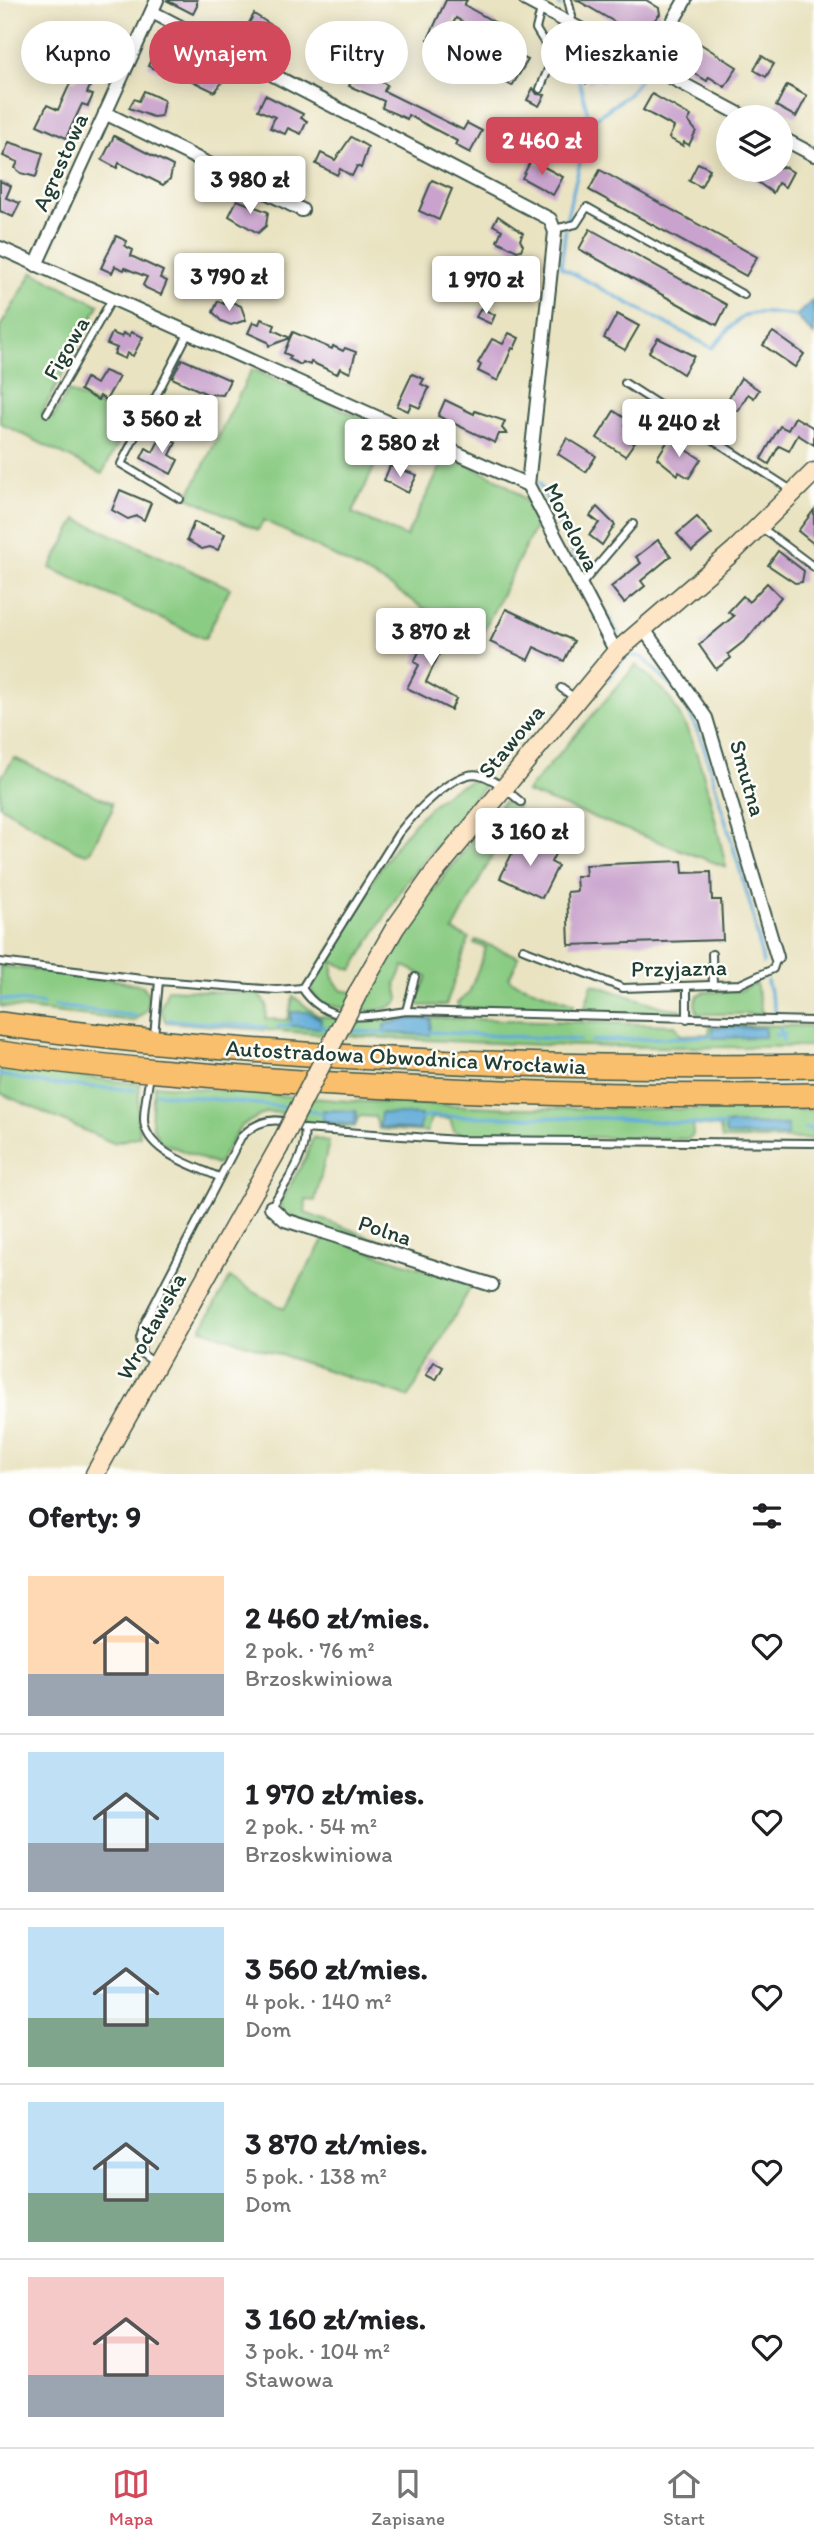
<!DOCTYPE html>
<html lang="pl">
<meta charset="utf-8">
<style>
body{margin:0;font-family:Itim,sans-serif;background:#f6f6f6;color:#202124;height:100vh;display:flex;flex-direction:column;font-size:26px;white-space:nowrap}
*{box-sizing:border-box;margin:0}
p{font-size:23px;color:#757577}
.icon{flex:none;width:38px;height:38px;fill:none;stroke:currentColor;stroke-width:2;stroke-linecap:round;stroke-linejoin:round}
.map{position:relative;height:1474px;overflow:hidden}
.side{display:flex;flex-direction:column;background:#fff;flex:1}
.side>*{flex:none}
.banner{position:absolute;left:21px;top:21px;width:774px;height:63px;display:flex;gap:14px}
.buttons{position:absolute;left:716px;top:105px;display:grid;gap:14px}
.buttons a{display:grid;place-items:center;width:77px;height:77px;border-radius:50%;background:#fff;box-shadow:0 4px 18px #0003;font-size:35px}
.price{position:absolute;translate:-50% -60px;padding:0 16px;border-radius:7px;background:#fff;color:#222;font-size:23px;line-height:46px;filter:drop-shadow(0 2px 4px #0008)}
.price::after{content:'';position:absolute;left:50%;top:42px;width:21px;height:16px;margin-left:-10px;background:inherit;clip-path:polygon(0 0,100% 0,50% 100%)}
.price.selected{background:#d1495b;color:#fff}
ul{padding:0;list-style:none}
li{display:flex;align-items:center;gap:21px;height:175px;padding:0 28px}
li+li{border-top:2px solid #e0e0e0}
li span{display:grid;place-items:center;flex:none;width:196px;height:140px;border-radius:0px;color:#555}
li>.icon{margin-inline-start:auto}
span .icon{width:84px;height:84px;fill:#fffc;stroke-width:1}
li b{font-size:30px}
h2{display:flex;justify-content:space-between;align-items:center;height:84px;padding:0 28px;font-size:30px}
.chip{padding:0 24px;border-radius:32px;background:#fff;box-shadow:0 4px 18px #0003;font-size:24px;line-height:63px}
.chip.selected{background:#d1495b;color:#fff}
.menu{display:flex;justify-content:space-around;align-items:center;height:98px;border-top:2px solid #e0e0e0;background:#fff;font-size:19px;color:#757577}
.menu a{display:grid;justify-items:center;gap:4px}
.menu .selected{color:#d1495b}
.map>svg:first-child{display:block}
</style>
<div class="map">
<svg width="814" height="1474" viewBox="0 0 814 1474">
<rect width="100%" height="100%" fill="#fdfcf7"/>
<filter id="ink" filterUnits="userSpaceOnUse"><feTurbulence type="fractalNoise" baseFrequency=".0143" numOctaves="2"/><feDisplacementMap in="SourceGraphic" scale="14" xChannelSelector="R" yChannelSelector="G"/><feConvolveMatrix kernelMatrix="1 2 1 2 8 2 1 2 1" color-interpolation-filters="sRGB"/></filter>
<filter id="wash" filterUnits="userSpaceOnUse"><feTurbulence type="fractalNoise" baseFrequency=".00686" numOctaves="4" result="noise"/><feDisplacementMap in="SourceGraphic" scale="28" xChannelSelector="R" yChannelSelector="G"/><feGaussianBlur stdDeviation="1.57" result="paint"/><feColorMatrix in="noise" values="0 0 0 0 0 0 0 0 0 0 0 0 0 0 0 0 0 1.4 0 .05"/><feComposite in="paint" operator="in"/></filter>
<g filter="url(#wash)">
<rect width="100%" height="100%" fill="#e9e3c1"/>
<!-- green -->
<g fill="#8bcc84" stroke="#55845c" stroke-width="2">
<path d="M33,272L99,305L42,413L53,418L68,391L130,421L102,474L0,423V327Z"/>
<path d="M252,369L384,428L383,435L397,442L385,445L352,513L406,537L446,456C482,472 519,483 539,519L483,632L431,613L384,582L264,520L258,530L188,497Z"/>
<path d="M77,519L230,588L205,639L50,568Z"/>
<path d="M636,665C646,675 658,684 667,695C700,739 714,814 726,867L526,792Z"/>
<path d="M14,758L112,803V810L90,851L86,854L75,850L0,806V779Z"/>
<path d="M477,780L486,784L406,882L352,970L333,962V978L341,990L367,995C405,924 452,864 503,802H512L518,806L453,931L469,938L446,1005L421,1006L416,1002L427,977L404,966L396,984L399,999C387,1019 342,1008 322,1004L312,993V981C346,927 411,791 477,780Z"/>
<path d="M476,940L519,957L509,978L511,981L574,1004L573,1012L459,1008L457,1003L469,993L486,948L474,943Z"/>
<path d="M0,966L101,977L143,986L148,993L147,1010L134,1021L0,1006Z"/>
<path d="M756,983L762,1014H698L695,1004L698,995L704,992L739,991Z"/>
<path d="M592,984L663,1007L682,1010L681,1014L590,1013L585,1007Z"/>
<path d="M168,989L258,994L267,1005L266,1019L288,1020L293,996L317,1015L354,1022L407,1017L675,1025L681,1035L709,1034L710,1025L814,1026V1046C598,1051 381,1041 166,1022L160,1009Z"/>
<path d="M0,1067L140,1084L137,1119L140,1136L113,1143L0,1093Z"/>
<path d="M155,1085L348,1101L518,1108L814,1110V1139H722L720,1127L693,1125V1135L688,1139L463,1135L454,1131L450,1119L431,1118L427,1132L379,1129L375,1117L359,1116L355,1127L311,1125L283,1113L267,1112L241,1126L217,1165L161,1142C147,1126 152,1105 155,1085Z"/>
<path d="M313,1137L329,1142L315,1201L306,1200L305,1213L460,1270L285,1215L279,1205L306,1157Z"/>
<path d="M325,1237L472,1285L409,1397L201,1329L230,1278L284,1309Z"/>
</g>
<!-- water -->
<g fill="#5fabd8" stroke="#3f7486" stroke-width="2">
<path d="M814,299V335L796,316Z"/>
<path d="M291,1012H308L321,1019L320,1028L291,1026Z"/>
<path d="M407,1019H431L430,1035L384,1033V1025Z"/>
<path d="M713,1027L765,1028V1037L713,1038Z"/>
<path d="M323,1110L356,1111L355,1125L323,1122Z"/>
<path d="M381,1113L421,1115L420,1130L379,1127Z"/>
<path d="M725,1124L787,1125V1136L726,1135Z"/>
</g>
<g fill="none" stroke-linecap="round" stroke-linejoin="round">
<!-- stream -->
<g stroke="#5fabd8" stroke-width="3.5">
<path d="M559,0L560,6"/>
<path d="M566,30L590,122L567,216L561,267L712,348C748,308 743,310 796,316"/>
<path d="M590,122L628,95L643,75"/>
<path d="M539,483L585,577L618,634"/>
<path d="M607,680L628,655L642,657L675,690L689,712L703,744L752,911L763,963"/>
<path d="M767,981L776,1014"/>
<path d="M0,999L43,1004"/>
<path d="M54,1006L135,1016"/>
<path d="M169,1020L266,1027"/>
<path d="M320,1026L333,1030"/>
<path d="M278,1027L291,1024"/>
<path d="M780,1028L783,1040"/>
<path d="M344,1030L384,1033"/>
<path d="M430,1032L580,1040"/>
<path d="M775,1035L785,1034"/>
<path d="M592,1041L713,1036"/>
<path d="M0,1075L48,1084L135,1090"/>
<path d="M157,1093L294,1108"/>
<path d="M305,1109L323,1114"/>
<path d="M421,1119L428,1116L604,1118L725,1126"/>
<path d="M805,1128L813,1130"/>
</g>
</g>
<g id="blocks">
<!-- building -->
<g fill="#c9a3cd">
<path d="M166,0H197V6L193,14Z"/>
<path d="M446,0H467L464,5L496,23L488,37L456,18L441,46L428,39Z"/>
<path d="M577,0H646L659,8L660,14L649,26L644,23L637,35Z"/>
<path d="M254,14L276,28L269,42L244,32Z"/>
<path d="M680,31L737,67L725,87L709,77L707,81L681,65L677,71L661,62Z"/>
<path d="M161,38L177,46L173,53L176,54L164,73L148,66Z"/>
<path d="M513,53L528,60L512,86L498,78Z"/>
<path d="M762,56L774,64L766,77L754,70Z"/>
<path d="M591,57L614,68L604,83L597,79L587,83L594,69L587,65Z"/>
<path d="M199,61L225,78L215,92L190,80Z"/>
<path d="M357,68L387,85L384,91L463,130L467,123L482,131L470,153L455,145L457,141L408,115L407,119L382,108L384,101L349,86Z"/>
<path d="M80,71L94,78L87,93L93,95L88,106L82,104L66,138L37,125L47,105L58,110L72,79L76,81Z"/>
<path d="M787,85L807,96L796,117L776,106Z"/>
<path d="M533,88L537,94L545,95L539,106L527,100Z"/>
<path d="M144,91L164,100L161,116L153,117L129,108L134,99L139,101Z"/>
<path d="M652,94L691,116L688,121L696,131L689,145L684,142L683,146L669,138L674,127L643,110Z"/>
<path d="M265,95L303,114L301,118L307,121L301,134L288,128L285,134L270,128L275,117L258,110Z"/>
<path d="M114,136L173,166L170,179L163,185L119,163L117,168L102,160Z"/>
<path d="M351,137L368,147L361,168L357,166L352,176L340,169L337,175L316,164L321,153L335,160Z"/>
<path d="M9,142L43,153L36,177L21,173L15,168L18,162L3,156Z"/>
<path d="M531,160L563,177L553,195L522,178Z"/>
<path d="M698,163L710,169L701,187L689,181Z"/>
<path d="M785,167L793,172L785,187L778,183L773,193L749,176L753,170Z"/>
<path d="M600,170L757,257L746,276L589,190Z"/>
<path d="M432,180L452,189L439,220L419,211Z"/>
<path d="M0,181L11,186L6,198L20,203L13,217L0,211Z"/>
<path d="M237,200L268,212L266,226L258,233L229,216Z"/>
<path d="M498,216L523,233L520,240L523,245L521,250L517,251L497,241L502,230L493,225Z"/>
<path d="M590,229L727,305L717,325L579,249Z"/>
<path d="M116,236L127,241L125,246L133,250L131,256L163,271L160,278L167,281L161,295L146,288L143,285L147,277L125,268L124,270L115,266L112,273L101,268Z"/>
<path d="M501,263L525,275L521,287L518,286L513,295L491,284Z"/>
<path d="M225,299L241,306L246,320L231,325L221,321L213,312L218,301L224,304Z"/>
<path d="M481,308L495,315L491,324L476,317Z"/>
<path d="M617,314L639,326L625,350L604,338Z"/>
<path d="M261,319L275,325L273,330L290,338L293,332L332,349L333,346L343,351L345,348L356,352L350,373L340,368L337,374L311,362L310,365L303,362L301,365L289,359L291,356L284,353L290,338L269,346L268,342L248,333L253,322L259,324Z"/>
<path d="M131,332L143,337L133,356L127,353L125,359L114,354L117,348L107,344L112,333L122,337L123,333L129,336Z"/>
<path d="M773,332L804,354L795,367L763,345Z"/>
<path d="M509,333L519,338L514,349L512,348L498,381L478,371L481,365L478,363L492,339L503,344Z"/>
<path d="M658,338L694,356L683,374L649,352Z"/>
<path d="M182,359L230,380L223,395L207,394L172,378Z"/>
<path d="M104,371L119,377L106,400L100,396L98,400L80,390L86,378L96,384Z"/>
<path d="M412,374L424,379L421,384L429,388L420,408L411,404L408,411L397,406Z"/>
<path d="M741,378L759,390L754,398L748,394L738,411L725,404Z"/>
<path d="M445,400L474,414L475,411L505,421L502,428L507,434H499L495,443L438,416Z"/>
<path d="M614,411L628,420L625,425L627,434L636,440L625,456L597,438Z"/>
<path d="M795,417L814,428V445L798,435L789,451L779,446L769,464L761,459L780,426L788,430Z"/>
<path d="M162,435L176,443L170,455L178,460L171,474L141,458L146,448L153,452Z"/>
<path d="M567,438L596,456L586,472L558,454Z"/>
<path d="M669,439L701,459L689,478L679,472L678,475L657,458Z"/>
<path d="M390,466L417,475L408,493L384,480Z"/>
<path d="M120,490L151,503L144,520L137,516L128,519L112,510Z"/>
<path d="M597,507L615,525L602,545L589,535L599,523L590,516Z"/>
<path d="M814,510V544L798,531Z"/>
<path d="M697,517L712,534L692,551L677,534Z"/>
<path d="M194,522L225,534L218,550L210,547L202,549L187,540Z"/>
<path d="M658,540L671,556L641,581L645,586L624,603L611,587L641,563L636,557Z"/>
<path d="M778,551L804,571L802,582L795,583L768,565Z"/>
<path d="M767,583L781,597L747,639L728,654L731,658L716,669L699,645L734,616L728,612L743,596L749,602Z"/>
<path d="M506,609L574,641L564,661L534,647L528,660L490,642Z"/>
<path d="M433,623L450,631L426,682L456,699L451,710L407,688L419,665L414,662Z"/>
<path d="M520,837L555,854L551,862L558,866L542,898L500,878Z"/>
<path d="M682,861L683,873L711,872L712,900H721L723,940L569,945L567,892L577,891L576,876H586L585,865Z"/>
<path d="M434,1362L443,1367L436,1380L426,1375Z"/>
</g>
</g>
</g>
<g filter="url(#ink)">
<use href="#blocks" fill-opacity="0" stroke="#3d5649" stroke-width="2"/>
<g fill="none" stroke-linecap="round" stroke-linejoin="round">
<defs>
<g id="lane">
<path d="M568,0L572,16L570,23"/>
<path d="M540,89L553,57L536,29L541,9"/>
<path d="M554,229L576,224L587,207L744,295"/>
<path d="M625,383L793,491"/>
<path d="M47,413L112,299"/>
<path d="M180,499L121,464L189,332"/>
<path d="M762,528L814,567"/>
<path d="M581,585L633,524"/>
<path d="M561,688L575,698"/>
<path d="M523,949L623,988L740,984L773,969L777,957"/>
<path d="M712,954L713,985"/>
<path d="M0,962L159,981L277,990L302,988"/>
<path d="M687,987V1019"/>
<path d="M302,988C326,1026 367,1017 406,1011L814,1021"/>
<path d="M302,988L398,834C412,816 455,768 480,775C495,779 509,792 521,802"/>
<path d="M406,1011L415,977"/>
<path d="M154,1036L159,981"/>
<path d="M150,1075C148,1089 144,1104 144,1119C144,1152 195,1166 219,1177"/>
<path d="M304,1129L458,1140L814,1143"/>
<path d="M155,1363L142,1354L140,1338L144,1324L241,1137C260,1117 281,1116 304,1129C308,1156 284,1185 271,1207"/>
</g>
<g id="street">
<path d="M526,0L745,117"/>
<path d="M152,12L550,219L555,232L528,485"/>
<path d="M649,64L685,0"/>
<path d="M105,113L302,210"/>
<path d="M780,137L814,155"/>
<path d="M0,248L528,485L616,652"/>
<path d="M36,265L157,0"/>
<path d="M643,628L706,718L777,957"/>
<path d="M271,1207L285,1220L492,1285"/>
</g>
<g id="secondary">
<path d="M360,989L395,928L434,873L616,652L735,550L814,472"/>
<path d="M95,1474L279,1147"/>
</g>
<g id="highway">
<path d="M0,1024C269,1060 542,1070 814,1066"/>
<path d="M0,1053C105,1068 211,1076 316,1083C482,1093 648,1098 814,1095"/>
</g>
</defs>
<!-- lane casing -->
<use href="#lane" stroke="#3d5649" stroke-width="10"/>
<!-- street casing -->
<use href="#street" stroke="#3d5649" stroke-width="16"/>
<!-- secondary casing -->
<use href="#secondary" stroke="#3d5649" stroke-width="21"/>
<!-- highway casing -->
<use href="#highway" stroke="#3d5649" stroke-width="26"/>
<!-- lane -->
<use href="#lane" stroke="#fff" stroke-width="6"/>
<!-- street -->
<use href="#street" stroke="#fff" stroke-width="12"/>
<!-- secondary -->
<use href="#secondary" stroke="#fde5c5" stroke-width="18"/>
<!-- highway -->
<use href="#highway" stroke="#f9bf6d" stroke-width="23"/>
<defs>
<path id="secondary-bridge" d="M279,1147L360,989"/>
</defs>
<!-- secondary-bridge casing -->
<use href="#secondary-bridge" stroke="#3d5649" stroke-width="21" stroke-linecap="butt"/>
<!-- secondary-bridge -->
<use href="#secondary-bridge" stroke="#fde5c5" stroke-width="18"/>
</g>
</g>
<g text-anchor="middle" stroke-width="5" stroke-linejoin="round" paint-order="stroke">
<!-- street labels -->
<g font-size="23" fill="#1f3d34" stroke="#fdfcf7">
<text transform="translate(60 162) rotate(-66)" y="8">Agrestowa</text>
<text transform="translate(66 348) rotate(-60)" y="8">Figowa</text>
<text transform="translate(572 527) rotate(63)" y="8">Morelowa</text>
<text transform="translate(511 741) rotate(-50)" y="8">Stawowa</text>
<text transform="translate(748 778) rotate(74)" y="8">Smutna</text>
<text transform="translate(679 968) rotate(-1)" y="8">Przyjazna</text>
<text transform="translate(406 1057) rotate(3)" y="8">Autostradowa Obwodnica Wrocławia</text>
<text transform="translate(385 1230) rotate(18)" y="8">Polna</text>
<text transform="translate(151 1326) rotate(-61)" y="8">Wrocławska</text>
</g>
</g>
</svg>
<div class="buttons">
<a><svg class="icon" aria-label="layers" viewBox="0 0 24 24"><path d="M12 4l9 5-9 5-9-5zM3 14l9 5 9-5"/></svg></a>
</div>
<b class="price selected" style="left:542px;top:177px">2 460 zł</b>
<b class="price" style="left:250px;top:216px">3 980 zł</b>
<b class="price" style="left:229px;top:313px">3 790 zł</b>
<b class="price" style="left:486px;top:316px">1 970 zł</b>
<b class="price" style="left:162px;top:455px">3 560 zł</b>
<b class="price" style="left:679px;top:459px">4 240 zł</b>
<b class="price" style="left:400px;top:479px">2 580 zł</b>
<b class="price" style="left:431px;top:668px">3 870 zł</b>
<b class="price" style="left:530px;top:868px">3 160 zł</b>
<div class="banner">
<a class="chip">Kupno</a>
<a class="chip selected">Wynajem</a>
<a class="chip">Filtry</a>
<a class="chip">Nowe</a>
<a class="chip">Mieszkanie</a>
</div>
</div>
<section class="side">
<h2>Oferty: 9<svg class="icon" aria-label="filters" viewBox="0 0 24 24"><path d="M4 7h16M4 17h16"/><circle cx="9" cy="7" r="2"/><circle cx="15" cy="17" r="2"/></svg></h2>
<ul>
<li><span style="background:linear-gradient(#ffd9b3 70%,#9aa5b1 0)"><svg class="icon" aria-label="home" viewBox="0 0 24 24"><path d="M3 11l9-7 9 7M6 9v11h12V9"/></svg></span><div><b>2 460 zł/mies.</b><p>2 pok. · 76 m²</p><p>Brzoskwiniowa</p></div><svg class="icon" aria-label="heart" viewBox="0 0 24 24"><path d="M12 20l-8-8c-3-5 5-10 8-4 3-6 11-1 8 4z"/></svg></li>
<li><span style="background:linear-gradient(#bfe0f5 65%,#9aa5b1 0)"><svg class="icon" aria-label="home" viewBox="0 0 24 24"><path d="M3 11l9-7 9 7M6 9v11h12V9"/></svg></span><div><b>1 970 zł/mies.</b><p>2 pok. · 54 m²</p><p>Brzoskwiniowa</p></div><svg class="icon" aria-label="heart" viewBox="0 0 24 24"><path d="M12 20l-8-8c-3-5 5-10 8-4 3-6 11-1 8 4z"/></svg></li>
<li><span style="background:linear-gradient(#bfe0f5 65%,#7fa58c 0)"><svg class="icon" aria-label="home" viewBox="0 0 24 24"><path d="M3 11l9-7 9 7M6 9v11h12V9"/></svg></span><div><b>3 560 zł/mies.</b><p>4 pok. · 140 m²</p><p>Dom</p></div><svg class="icon" aria-label="heart" viewBox="0 0 24 24"><path d="M12 20l-8-8c-3-5 5-10 8-4 3-6 11-1 8 4z"/></svg></li>
<li><span style="background:linear-gradient(#bfe0f5 65%,#7fa58c 0)"><svg class="icon" aria-label="home" viewBox="0 0 24 24"><path d="M3 11l9-7 9 7M6 9v11h12V9"/></svg></span><div><b>3 870 zł/mies.</b><p>5 pok. · 138 m²</p><p>Dom</p></div><svg class="icon" aria-label="heart" viewBox="0 0 24 24"><path d="M12 20l-8-8c-3-5 5-10 8-4 3-6 11-1 8 4z"/></svg></li>
<li><span style="background:linear-gradient(#f6c9c9 70%,#9aa5b1 0)"><svg class="icon" aria-label="home" viewBox="0 0 24 24"><path d="M3 11l9-7 9 7M6 9v11h12V9"/></svg></span><div><b>3 160 zł/mies.</b><p>3 pok. · 104 m²</p><p>Stawowa</p></div><svg class="icon" aria-label="heart" viewBox="0 0 24 24"><path d="M12 20l-8-8c-3-5 5-10 8-4 3-6 11-1 8 4z"/></svg></li>
</ul>
</section>
<nav class="menu">
<a class="selected"><svg class="icon" aria-label="map" viewBox="0 0 24 24"><path d="M3 6l6-2 6 2 6-2v14l-6 2-6-2-6 2zM9 4v14M15 6v14"/></svg>Mapa</a>
<a><svg class="icon" aria-label="saved" viewBox="0 0 24 24"><path d="M7 4h10v16l-5-4-5 4z"/></svg>Zapisane</a>
<a><svg class="icon" aria-label="home" viewBox="0 0 24 24"><path d="M3 11l9-7 9 7M6 9v11h12V9"/></svg>Start</a>
</nav>
